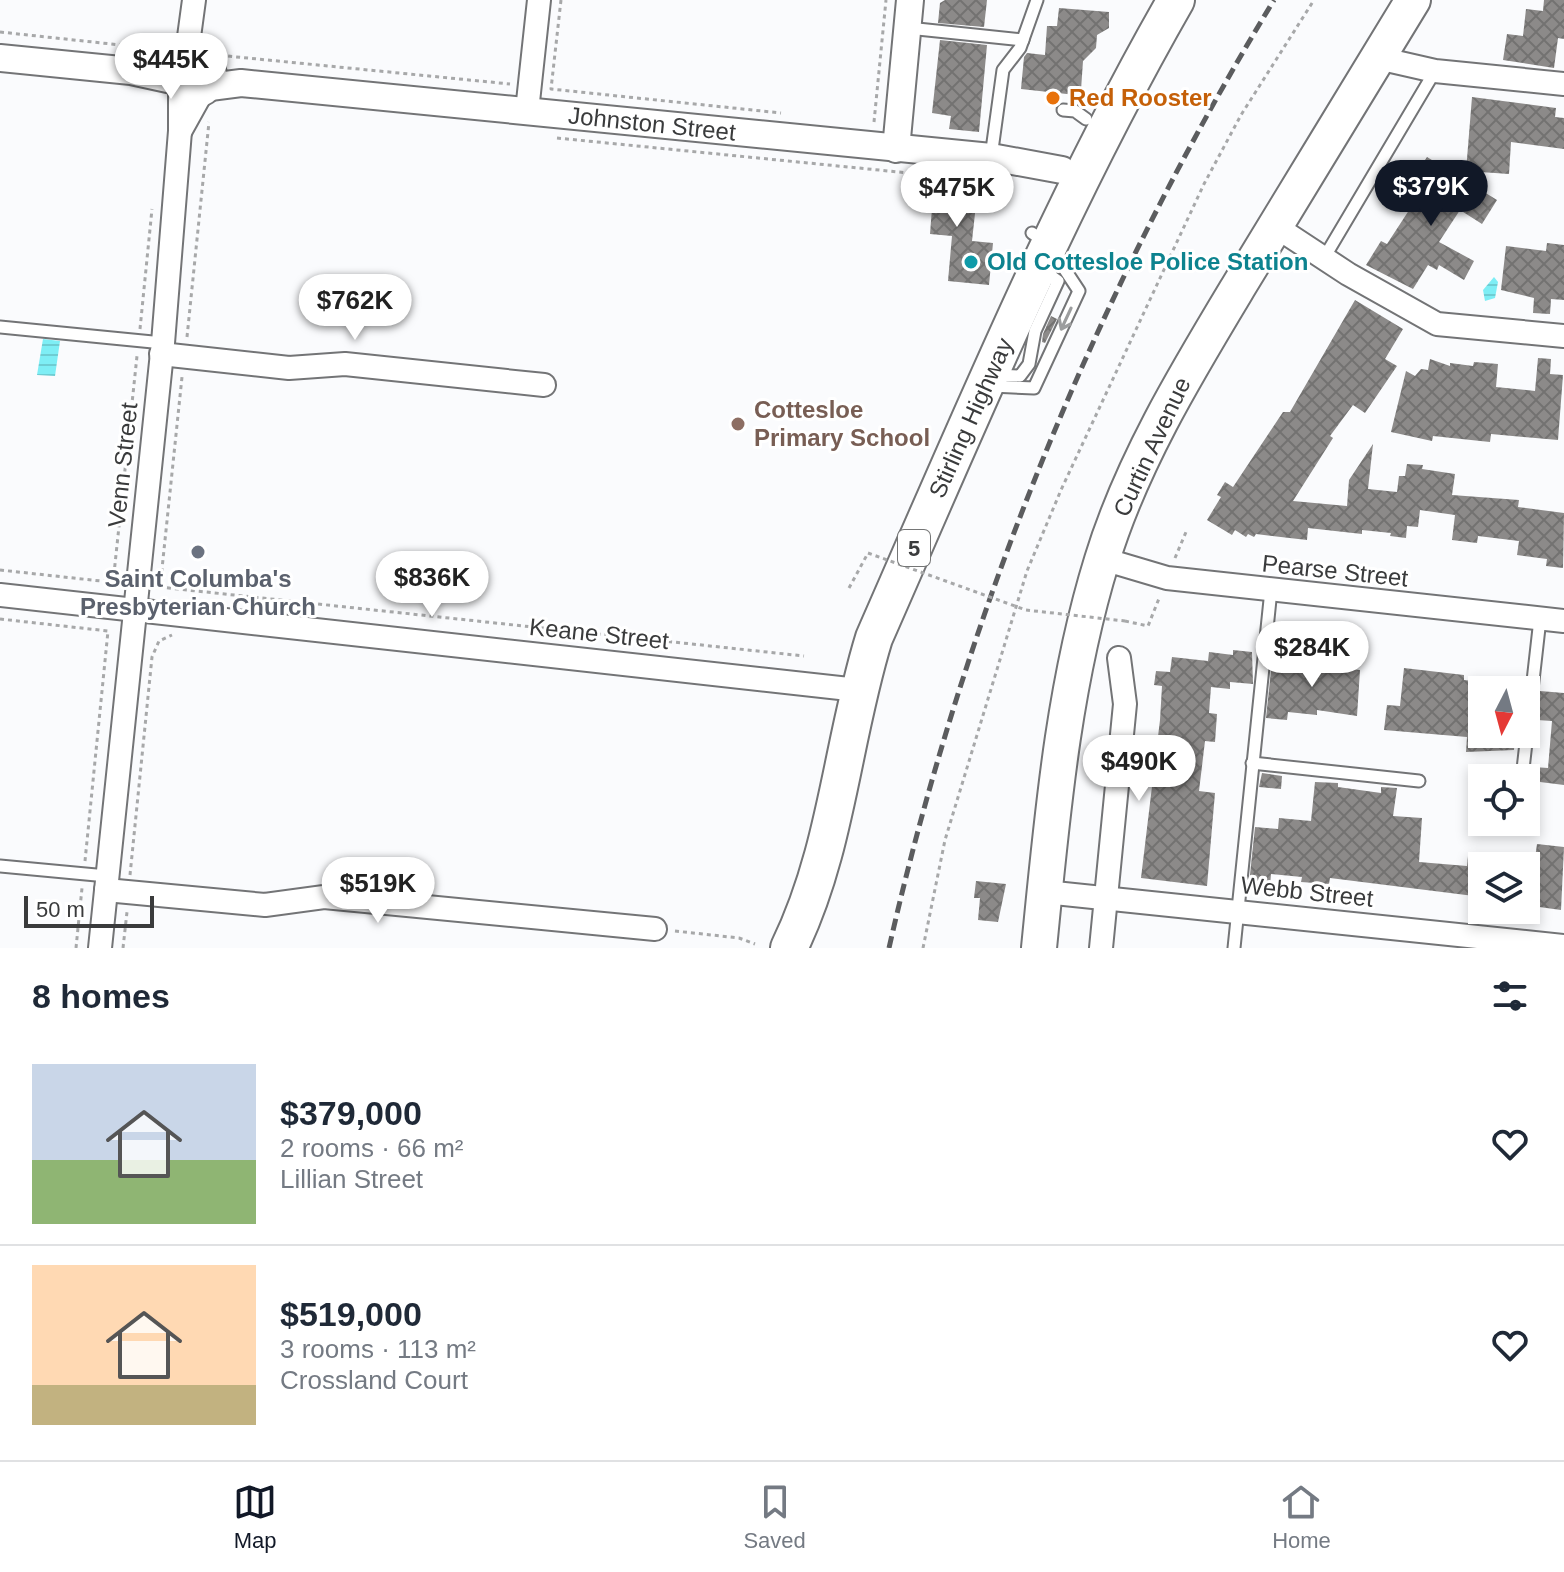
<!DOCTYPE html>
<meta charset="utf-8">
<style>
body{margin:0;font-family:Arial,sans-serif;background:#f2f2f3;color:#1f2937;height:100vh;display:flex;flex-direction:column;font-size:30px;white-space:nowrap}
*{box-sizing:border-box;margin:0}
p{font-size:26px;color:#747a83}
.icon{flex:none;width:44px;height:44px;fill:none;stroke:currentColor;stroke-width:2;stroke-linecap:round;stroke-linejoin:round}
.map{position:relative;height:948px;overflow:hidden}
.drawer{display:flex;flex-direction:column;background:#fff;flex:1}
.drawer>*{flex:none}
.needle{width:52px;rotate:186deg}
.tools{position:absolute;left:1468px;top:676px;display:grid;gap:16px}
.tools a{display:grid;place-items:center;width:72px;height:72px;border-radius:0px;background:#fff;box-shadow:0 4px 12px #0003;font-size:40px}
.scale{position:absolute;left:24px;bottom:20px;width:130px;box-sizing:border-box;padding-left:8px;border:4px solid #3a3b3c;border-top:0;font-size:22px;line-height:28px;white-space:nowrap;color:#3a3b3c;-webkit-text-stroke:6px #fff;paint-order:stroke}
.price{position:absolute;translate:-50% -68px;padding:0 18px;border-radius:28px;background:#fff;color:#222;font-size:26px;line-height:52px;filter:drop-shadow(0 2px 4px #0008)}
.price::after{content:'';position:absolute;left:50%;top:48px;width:24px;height:18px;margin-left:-12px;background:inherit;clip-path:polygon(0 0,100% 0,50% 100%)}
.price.selected{background:#111827;color:#fff}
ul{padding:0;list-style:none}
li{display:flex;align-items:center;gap:24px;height:200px;padding:0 32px}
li+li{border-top:2px solid #e0e1e3}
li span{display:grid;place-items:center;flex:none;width:224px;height:160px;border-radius:0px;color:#555}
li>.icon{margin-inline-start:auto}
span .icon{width:96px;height:96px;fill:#fffc;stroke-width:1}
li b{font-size:34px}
h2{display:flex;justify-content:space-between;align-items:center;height:96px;padding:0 32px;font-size:34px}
.tabs{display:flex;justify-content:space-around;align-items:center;height:112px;border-top:2px solid #e0e1e3;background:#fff;font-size:22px;color:#747a83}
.tabs a{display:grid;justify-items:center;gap:4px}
.tabs .selected{color:#111827}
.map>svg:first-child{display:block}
</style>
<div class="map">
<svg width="1564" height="948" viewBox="0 0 1564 948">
<defs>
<pattern id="water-rules" width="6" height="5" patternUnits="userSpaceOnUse" patternTransform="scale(2)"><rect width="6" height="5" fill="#7eeef5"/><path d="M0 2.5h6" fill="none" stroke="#6ecdd3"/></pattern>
<pattern id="building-cross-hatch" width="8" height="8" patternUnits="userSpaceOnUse" patternTransform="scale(2)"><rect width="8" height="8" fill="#8c8a89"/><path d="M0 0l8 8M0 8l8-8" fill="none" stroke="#737271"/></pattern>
</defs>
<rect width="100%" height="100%" fill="#fafbfd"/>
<!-- water -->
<g fill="url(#water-rules)">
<path d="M1494,277L1498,282L1495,298L1485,301L1483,290Z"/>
<path d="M43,339L60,341L55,376L37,375Z"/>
</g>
<!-- building -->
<g fill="url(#building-cross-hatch)">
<path d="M945,0H987L984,27L938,23L940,3Z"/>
<path d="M1544,0H1564V39L1558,38L1554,68L1503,60L1507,34L1523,36L1526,9L1543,11Z"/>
<path d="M1059,8L1109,12V28L1097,35L1096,48L1083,61L1081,90L1076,89V95L1021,89L1024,57L1027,53L1045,55L1047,26H1057Z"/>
<path d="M940,40L987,45L979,132L949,129L951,116L932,113Z"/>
<path d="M1472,97L1556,108L1555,117L1564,118V149L1511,142L1509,174L1466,171Z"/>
<path d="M1427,157L1497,200L1482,224L1460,210L1439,242L1474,261L1464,280L1439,265L1437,270L1428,265L1413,289L1366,265L1381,241L1387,244L1430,178L1418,171Z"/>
<path d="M918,180L978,186L972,241L993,243L989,285L948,281L952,236L930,234L932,208L915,207Z"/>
<path d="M1547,243L1564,245V300L1551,299L1550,314L1533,313L1534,298L1501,290L1506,246L1546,251Z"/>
<path d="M1355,300L1403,329L1385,359L1397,366L1365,413L1353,405L1330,436L1333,438L1293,501L1347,506L1349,480L1373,444L1368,489L1397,492L1399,476H1405L1407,464L1423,465L1422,469L1455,474L1452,495L1519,500L1518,507L1564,513L1563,568L1546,566L1547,559L1517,555L1519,541L1478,536L1477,543L1452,540L1455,515L1420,510L1418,527L1407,526L1406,538L1390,536L1391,533L1362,530V534L1308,528L1307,540L1256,534L1254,537L1248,534L1246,537L1235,530L1232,535L1207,520L1221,497L1217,495L1225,482L1233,487L1283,412H1290Z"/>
<path d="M1051,316L1057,319L1045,343L1042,342L1043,334Z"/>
<path d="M1538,358L1551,359L1550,374L1563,375L1558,440L1491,434L1490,442L1433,436L1432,441L1391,432L1406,371L1415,376L1421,369L1428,370L1430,359L1450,366V363L1473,366L1474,362L1498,364L1496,387L1535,391Z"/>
<path d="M1233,650L1252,652L1253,684L1230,682V689L1211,687L1209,713L1217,714L1215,742L1205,741L1199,791L1215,793L1207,886L1141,878L1160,720L1162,686L1154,685L1156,671L1170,672L1172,657L1208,661L1209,652L1233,655Z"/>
<path d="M1272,661L1338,664L1339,668L1360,670L1357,716L1317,710V715L1288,712L1287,720L1266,718Z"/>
<path d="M1404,668L1464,675V680L1482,682V734H1515L1514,750L1466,752L1467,737L1384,730L1387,705L1400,706Z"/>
<path d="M1540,691L1564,693V785L1532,781L1533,767L1548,768L1552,721L1537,720Z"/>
<path d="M1262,773L1282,776L1281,789L1259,787Z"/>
<path d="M1315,782L1338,783V787L1381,793V787L1397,788L1393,816L1422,818L1419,862L1467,866L1468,856L1482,858V897L1330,878L1329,884L1301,882L1302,877L1271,874L1270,886L1249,884L1255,827L1278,829L1279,818L1311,821Z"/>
<path d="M1537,844L1564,847L1561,910L1532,906L1534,885L1526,884V857L1535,858Z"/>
<path d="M976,881L1006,884L998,922L978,920L980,898H974Z"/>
</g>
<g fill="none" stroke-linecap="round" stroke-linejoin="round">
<defs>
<g id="service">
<path d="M908,28L1023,40"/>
<path d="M1063,110L1075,111L1086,119"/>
<path d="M991,157L1003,70L1020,48L1037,0"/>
<path d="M1324,258L1435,71"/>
<path d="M0,327L163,343"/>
<path d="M997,375L1020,376L1029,364L1035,331L1058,281L1044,271"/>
<path d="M992,386L1034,388L1079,291L1048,244L1032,233"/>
<path d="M1252,763L1419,781"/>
<path d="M1522,778L1540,619"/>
<path d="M0,866L107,876"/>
<path d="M1234,948L1271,590"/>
</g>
<g id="minor">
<path d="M1378,58L1435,71L1564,84"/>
<path d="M186,59L194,0"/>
<path d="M527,111L539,0"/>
<path d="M181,130L201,94"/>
<path d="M1275,226L1348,274L1437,324L1564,336"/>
<path d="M161,354L289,368L345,364L544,385"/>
<path d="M1103,559L1167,578L1564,621"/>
<path d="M0,595L858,690"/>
<path d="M106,890L265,905L324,897L655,929"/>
<path d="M1045,892L1564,946"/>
<path d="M100,948L163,343L180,131V89"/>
<path d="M1101,948L1125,704L1119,658"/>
</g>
<g id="tertiary">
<circle cx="195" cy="76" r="18"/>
<path d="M0,58L131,71L177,81"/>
<path d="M210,87L241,83L991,157L1062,170"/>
<path d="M896,149L910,0"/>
</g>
<path id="primary" d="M1039,948C1052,818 1063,686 1102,560C1132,462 1187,372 1240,284C1297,189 1356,95 1413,0"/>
<path id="trunk" d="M789,948C837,850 842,741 874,638C969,422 1059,204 1176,0"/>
</defs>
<!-- service casing -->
<use href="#service" stroke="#737476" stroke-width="15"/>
<!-- minor casing -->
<use href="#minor" stroke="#737476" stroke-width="26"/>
<!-- tertiary casing -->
<use href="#tertiary" stroke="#737476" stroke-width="30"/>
<!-- primary casing -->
<use href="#primary" stroke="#737476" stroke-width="38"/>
<!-- trunk casing -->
<use href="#trunk" stroke="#737476" stroke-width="40"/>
<!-- path -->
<g stroke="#a7a8a9" stroke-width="3" stroke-dasharray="4 4" stroke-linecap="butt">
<path d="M561,0L551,89L781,113"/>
<path d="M0,32L167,50"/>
<path d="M209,45L217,55L510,84"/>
<path d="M874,122L886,0"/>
<path d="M557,138L999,182"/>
<path d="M140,329L152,209"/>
<path d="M187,337L209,122"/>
<path d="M1175,558L1186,532"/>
<path d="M0,570L119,583"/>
<path d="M113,583L137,356"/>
<path d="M159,587L804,656"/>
<path d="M160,588L182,377"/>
<path d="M849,588L868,553"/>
<path d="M0,619L108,631L85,861"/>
<path d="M1125,621L1148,626L1160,596"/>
<path d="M130,875L152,657L159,641L172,635"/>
<path d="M675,931L739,938L755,944"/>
<path d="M76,948L82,888"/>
<path d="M123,948L127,912"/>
<path d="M923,948L945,840L1027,571L1061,490L1204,184L1241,115L1314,0"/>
</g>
<!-- service -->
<use href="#service" stroke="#fff" stroke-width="11"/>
<!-- minor -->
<use href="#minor" stroke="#fff" stroke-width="22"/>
<!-- tertiary -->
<use href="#tertiary" stroke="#fff" stroke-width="26"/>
<!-- primary -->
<use href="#primary" stroke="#fff" stroke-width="34"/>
<!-- trunk -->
<use href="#trunk" stroke="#fff" stroke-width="36"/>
<!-- rail -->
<path stroke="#5b5c5e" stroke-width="5" stroke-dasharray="12 6" stroke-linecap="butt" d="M889,948C965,613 1096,293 1274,0"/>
<!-- path-bridge -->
<path stroke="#a7a8a9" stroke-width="3" stroke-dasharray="4 4" stroke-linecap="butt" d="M868,553L1026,610L1125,621"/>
</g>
<!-- one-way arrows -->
<defs><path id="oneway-shaft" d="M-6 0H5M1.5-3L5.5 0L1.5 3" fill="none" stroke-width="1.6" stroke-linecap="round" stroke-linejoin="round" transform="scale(2)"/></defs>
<use stroke="#9c9d9e" href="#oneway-shaft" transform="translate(1066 319) rotate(115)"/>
<!-- markers -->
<circle fill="#e8710a" stroke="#fff" stroke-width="3" cx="1053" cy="98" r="8"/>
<circle fill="#0f9aa8" stroke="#fff" stroke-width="3" cx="971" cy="262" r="8"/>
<circle fill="#8d6e63" stroke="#fff" stroke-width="3" cx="738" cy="424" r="8"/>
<circle fill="#6b7280" stroke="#fff" stroke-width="3" cx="198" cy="552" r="8"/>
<g text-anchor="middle" stroke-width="6" stroke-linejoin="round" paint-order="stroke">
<!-- shield labels -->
<rect fill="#fff" stroke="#757676" stroke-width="2" x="898" y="530" width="32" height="36" rx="6"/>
<g font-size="22" font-weight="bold" fill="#3a3b3c">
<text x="914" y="556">5</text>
</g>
<!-- food labels -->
<g font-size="24" font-weight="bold" fill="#c56008" stroke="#fff" text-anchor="start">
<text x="1069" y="106">Red Rooster</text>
</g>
<!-- street labels -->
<g font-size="24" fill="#3a3b3c" stroke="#fff">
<text transform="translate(652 124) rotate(6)" y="8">Johnston Street</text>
<text transform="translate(971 418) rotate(-66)" y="8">Stirling Highway</text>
<text transform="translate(1152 447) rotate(-65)" y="8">Curtin Avenue</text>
<text transform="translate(123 465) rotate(-84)" y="8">Venn Street</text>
<text transform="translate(1335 571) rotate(6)" y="8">Pearse Street</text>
<text transform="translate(599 634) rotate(6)" y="8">Keane Street</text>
<text transform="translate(1307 892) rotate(6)" y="8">Webb Street</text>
</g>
<!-- culture labels -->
<g font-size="24" font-weight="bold" fill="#0d838f" stroke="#fff" text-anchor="start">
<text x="987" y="270">Old Cottesloe Police Station</text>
</g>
<!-- education labels -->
<g font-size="24" font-weight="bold" fill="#785e54" stroke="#fff" text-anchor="start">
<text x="754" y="418">Cottesloe<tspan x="754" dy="28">Primary School</tspan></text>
</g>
<!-- worship labels -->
<g font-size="24" font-weight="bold" fill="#5b616d" stroke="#fff">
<text x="198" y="587">Saint Columba's<tspan x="198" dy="28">Presbyterian Church</tspan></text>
</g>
</g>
</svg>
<div class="tools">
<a><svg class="needle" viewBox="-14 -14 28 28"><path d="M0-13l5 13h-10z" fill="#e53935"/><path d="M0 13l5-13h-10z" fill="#747a83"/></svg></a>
<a><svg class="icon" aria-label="locate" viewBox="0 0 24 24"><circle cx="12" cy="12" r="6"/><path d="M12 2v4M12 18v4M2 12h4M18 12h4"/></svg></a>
<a><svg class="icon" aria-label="layers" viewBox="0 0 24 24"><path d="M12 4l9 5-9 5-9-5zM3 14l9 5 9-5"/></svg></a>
</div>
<div class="scale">50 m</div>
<b class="price" style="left:171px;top:101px">$445K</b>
<b class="price selected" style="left:1431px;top:228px">$379K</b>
<b class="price" style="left:957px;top:229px">$475K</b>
<b class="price" style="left:355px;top:342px">$762K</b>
<b class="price" style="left:432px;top:619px">$836K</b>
<b class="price" style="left:1312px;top:689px">$284K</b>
<b class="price" style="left:1139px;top:803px">$490K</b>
<b class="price" style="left:378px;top:925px">$519K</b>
</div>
<section class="drawer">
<h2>8 homes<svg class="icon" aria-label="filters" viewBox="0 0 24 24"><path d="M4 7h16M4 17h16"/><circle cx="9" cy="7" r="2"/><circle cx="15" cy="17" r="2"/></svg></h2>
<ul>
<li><span style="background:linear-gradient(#c9d6e8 60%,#8fb573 0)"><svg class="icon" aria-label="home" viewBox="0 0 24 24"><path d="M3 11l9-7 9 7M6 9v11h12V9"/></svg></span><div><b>$379,000</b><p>2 rooms · 66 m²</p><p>Lillian Street</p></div><svg class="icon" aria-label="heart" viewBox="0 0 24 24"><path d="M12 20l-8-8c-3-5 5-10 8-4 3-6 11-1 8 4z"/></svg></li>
<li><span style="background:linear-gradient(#ffd9b3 75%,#c2b280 0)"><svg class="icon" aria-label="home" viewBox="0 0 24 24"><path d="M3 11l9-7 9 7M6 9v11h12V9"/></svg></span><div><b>$519,000</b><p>3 rooms · 113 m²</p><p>Crossland Court</p></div><svg class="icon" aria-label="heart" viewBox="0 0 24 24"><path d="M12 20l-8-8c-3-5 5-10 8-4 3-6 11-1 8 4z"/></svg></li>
</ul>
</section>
<nav class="tabs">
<a class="selected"><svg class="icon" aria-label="map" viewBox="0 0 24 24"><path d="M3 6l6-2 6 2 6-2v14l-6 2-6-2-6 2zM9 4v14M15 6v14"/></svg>Map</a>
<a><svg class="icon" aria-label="saved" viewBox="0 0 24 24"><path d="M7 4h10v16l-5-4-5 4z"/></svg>Saved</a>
<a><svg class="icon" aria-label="home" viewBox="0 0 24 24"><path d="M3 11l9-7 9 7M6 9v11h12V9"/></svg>Home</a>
</nav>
